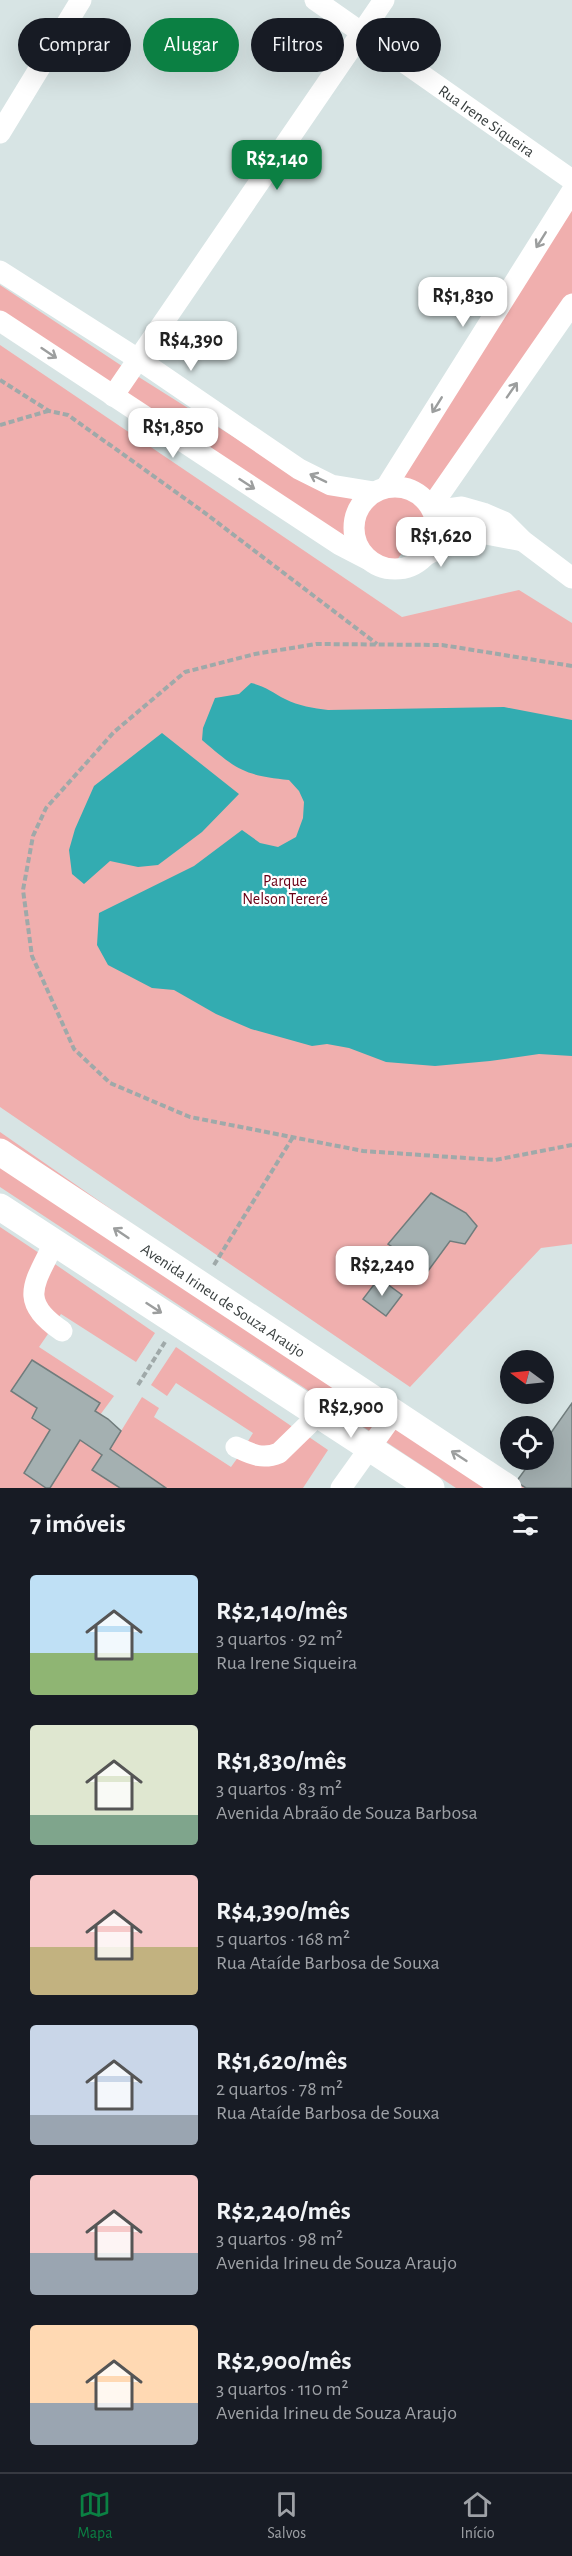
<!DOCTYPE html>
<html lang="pt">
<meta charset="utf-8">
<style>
body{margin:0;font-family:"Alegreya Sans",sans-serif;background:#20242c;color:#f1f3f6;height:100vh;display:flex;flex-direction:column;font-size:22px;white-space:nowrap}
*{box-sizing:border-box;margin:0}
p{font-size:20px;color:#9ea1a6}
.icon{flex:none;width:33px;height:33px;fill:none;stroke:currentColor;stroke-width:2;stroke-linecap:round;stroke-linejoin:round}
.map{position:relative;height:1488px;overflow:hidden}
.sheet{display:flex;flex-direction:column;background:#171b24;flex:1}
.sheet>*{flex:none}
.guide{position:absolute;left:18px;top:18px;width:537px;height:54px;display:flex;gap:12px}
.needle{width:39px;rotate:285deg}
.controls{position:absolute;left:500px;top:1350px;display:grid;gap:12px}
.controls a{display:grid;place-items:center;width:54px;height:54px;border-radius:50%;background:#171b24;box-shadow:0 6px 24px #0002;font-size:30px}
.price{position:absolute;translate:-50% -51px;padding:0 14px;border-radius:12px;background:#fff;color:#222;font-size:20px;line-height:39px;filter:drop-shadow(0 2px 3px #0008)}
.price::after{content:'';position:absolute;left:50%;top:36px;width:18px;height:14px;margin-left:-9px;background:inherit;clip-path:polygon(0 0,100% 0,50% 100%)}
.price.active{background:#0b8043;color:#fff}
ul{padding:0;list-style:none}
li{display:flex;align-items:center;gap:18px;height:150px;padding:0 30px}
li span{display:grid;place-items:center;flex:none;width:168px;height:120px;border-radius:6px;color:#555}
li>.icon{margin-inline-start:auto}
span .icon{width:72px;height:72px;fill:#fffc;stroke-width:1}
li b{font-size:26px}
h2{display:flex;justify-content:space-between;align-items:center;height:72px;padding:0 30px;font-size:26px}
.chip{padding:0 21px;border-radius:27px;background:#171b24;box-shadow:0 6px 24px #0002;font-size:21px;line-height:54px}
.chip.active{background:#0b8043;color:#fff}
.menu{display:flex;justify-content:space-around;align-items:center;height:84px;border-top:2px solid #363941;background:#171b24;font-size:16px;color:#9ea1a6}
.menu a{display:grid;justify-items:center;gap:3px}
.menu .active{color:#0b8043}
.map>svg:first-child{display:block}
</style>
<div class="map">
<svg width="572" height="1488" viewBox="0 0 572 1488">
<rect width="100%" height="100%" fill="#d7e4e4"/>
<!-- green -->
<g fill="#f0afae">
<path d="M572,190V306L395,563L358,561L0,333V285L134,374L294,475L363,503Z"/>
<path d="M0,345L402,617L519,590L572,623V1244L541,1248L410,1387L0,1107Z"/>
<path d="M0,1132L394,1406L526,1488H456L0,1187Z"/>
<path d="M0,1227L42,1255L34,1317L48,1334L39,1347L114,1396L100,1415L95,1411L100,1403L32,1360L12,1391L37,1408L32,1418L50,1430L24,1473L46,1488H0Z"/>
<path d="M49,1260L155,1333L136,1362L61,1314L54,1324L40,1305Z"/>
<path d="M176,1347L297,1430L278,1447L245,1446L253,1433L176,1383L167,1396L151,1385Z"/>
<path d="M142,1397L159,1408L154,1417L231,1467L241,1453L309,1437L328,1450L303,1488H166L110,1449Z"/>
<path d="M80,1440L102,1455L93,1470L120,1488H50Z"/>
</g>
<!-- water -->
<g fill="#33acb1">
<path d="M251,683C265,686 273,693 285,699C299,706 313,708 328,710L504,707L572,720V1056L539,1054L490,1061L435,1066L386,1062L349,1048L327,1044L312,1046L251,1029L216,1014L174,990L152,988L108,965L97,945L99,913L194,866L242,830L260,843L278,847L296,837L303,818L304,802L299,791L289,780C243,775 237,770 202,740L203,728L215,698L239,694Z"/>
<path d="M162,733L239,794L202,832L158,865L138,867L110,861L84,884L72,874L69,850L75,829L94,786Z"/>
</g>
<!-- building -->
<g fill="#a4b0b1" stroke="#707c7c" stroke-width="1.5">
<path d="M431,1193L466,1213L477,1226L465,1244L450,1241L428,1271L388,1244Z"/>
<path d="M379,1278L402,1295L386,1316L363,1299Z"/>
<path d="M32,1360L100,1403L95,1411L108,1419L121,1431L110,1449L166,1488H120L92,1470L102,1455L80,1440L50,1488H46L24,1473L50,1430L32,1418L37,1408L11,1391Z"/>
<path d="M572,1403V1488H526L516,1482L532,1460H543V1444Z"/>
</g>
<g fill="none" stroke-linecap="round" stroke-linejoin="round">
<!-- path -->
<g stroke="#9fa9a9" stroke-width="4" stroke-dasharray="6 3" stroke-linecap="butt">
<path d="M0,380L49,411L68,415L201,510L377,644"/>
<path d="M0,425L48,411"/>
<path d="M572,666L442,645L316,644L255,654L185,672L114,732L46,808L33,836L23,890L32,956L74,1049L110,1083L190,1117L363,1151L495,1160L572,1145"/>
<path d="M214,1265L293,1137"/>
<path d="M138,1385L165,1342"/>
</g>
<!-- minor -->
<g stroke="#fff" stroke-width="21">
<path id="s1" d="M315,0L572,180"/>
<path d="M0,133L81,0"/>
<path d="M0,271L138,359L299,469L331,485L374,492"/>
<path d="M0,321L340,545L367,559"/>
<path d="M113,396L384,0"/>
<circle cx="395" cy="528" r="41"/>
<path d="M386,487L572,191"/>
<path d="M431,507L572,304"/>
<path d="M433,511L462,507L483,513L504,522L523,541L572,578"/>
<path d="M426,555L462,537L486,534L523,541"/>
<path d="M54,1243C35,1283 17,1301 62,1331"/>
<path d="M236,1447C251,1454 262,1460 279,1453L318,1415"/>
<path d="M341,1488L394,1414"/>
</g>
<!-- major -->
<g stroke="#fff" stroke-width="27">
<path id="s2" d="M0,1152L508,1488"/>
<path d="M0,1207L431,1488"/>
</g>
</g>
<!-- one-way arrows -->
<defs><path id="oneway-shaft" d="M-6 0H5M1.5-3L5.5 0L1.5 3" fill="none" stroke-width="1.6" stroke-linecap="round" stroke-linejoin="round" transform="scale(1.5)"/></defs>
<g stroke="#9c9e9e">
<use href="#oneway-shaft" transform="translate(541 240) rotate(122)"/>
<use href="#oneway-shaft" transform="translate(49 353) rotate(34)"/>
<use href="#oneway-shaft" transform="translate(512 390) rotate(-55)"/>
<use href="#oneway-shaft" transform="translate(437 405) rotate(122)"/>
<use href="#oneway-shaft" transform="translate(318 478) rotate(-154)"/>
<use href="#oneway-shaft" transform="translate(247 484) rotate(33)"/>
<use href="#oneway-shaft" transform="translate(121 1233) rotate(-146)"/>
<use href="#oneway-shaft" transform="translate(154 1308) rotate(33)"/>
<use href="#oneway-shaft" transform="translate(459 1456) rotate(-147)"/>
</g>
<g text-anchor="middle" stroke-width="4.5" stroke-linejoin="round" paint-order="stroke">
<!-- street labels -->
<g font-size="16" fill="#383e3e" stroke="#fff">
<text dy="6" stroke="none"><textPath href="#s1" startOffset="210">Rua Irene Siqueira</textPath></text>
<text dy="6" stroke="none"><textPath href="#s2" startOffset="268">Avenida Irineu de Souza Araujo</textPath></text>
</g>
<!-- park labels -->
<g font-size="16" fill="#6a0016" stroke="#fff">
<text x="285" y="886">Parque<tspan x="285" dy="18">Nelson Tereré</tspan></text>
</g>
</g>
</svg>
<div class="controls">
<a><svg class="needle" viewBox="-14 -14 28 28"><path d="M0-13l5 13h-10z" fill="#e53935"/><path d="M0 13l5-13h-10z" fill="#9ea1a6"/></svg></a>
<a><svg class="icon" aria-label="locate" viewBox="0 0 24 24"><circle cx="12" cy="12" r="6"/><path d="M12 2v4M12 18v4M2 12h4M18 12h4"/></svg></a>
</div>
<b class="price active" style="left:277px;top:191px">R$2,140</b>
<b class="price" style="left:463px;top:328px">R$1,830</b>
<b class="price" style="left:191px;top:372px">R$4,390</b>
<b class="price" style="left:173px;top:459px">R$1,850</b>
<b class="price" style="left:441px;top:568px">R$1,620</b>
<b class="price" style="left:382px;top:1297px">R$2,240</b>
<b class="price" style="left:351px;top:1439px">R$2,900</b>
<div class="guide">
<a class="chip">Comprar</a>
<a class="chip active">Alugar</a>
<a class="chip">Filtros</a>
<a class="chip">Novo</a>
</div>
</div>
<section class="sheet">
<h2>7 imóveis<svg class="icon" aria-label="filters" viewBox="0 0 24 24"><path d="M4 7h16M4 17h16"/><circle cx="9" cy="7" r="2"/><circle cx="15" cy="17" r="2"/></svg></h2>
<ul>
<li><span style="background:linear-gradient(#bfe0f5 65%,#8fb573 0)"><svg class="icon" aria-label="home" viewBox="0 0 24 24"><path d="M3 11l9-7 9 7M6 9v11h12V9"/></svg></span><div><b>R$2,140/mês</b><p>3 quartos · 92 m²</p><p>Rua Irene Siqueira</p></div></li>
<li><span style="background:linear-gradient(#dfe7d0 75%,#7fa58c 0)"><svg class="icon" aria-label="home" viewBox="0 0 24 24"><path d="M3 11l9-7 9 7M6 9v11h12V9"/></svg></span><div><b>R$1,830/mês</b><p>3 quartos · 83 m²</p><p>Avenida Abraão de Souza Barbosa</p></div></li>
<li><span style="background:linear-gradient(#f6c9c9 60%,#c2b280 0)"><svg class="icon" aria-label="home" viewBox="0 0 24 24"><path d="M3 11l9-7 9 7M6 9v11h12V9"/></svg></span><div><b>R$4,390/mês</b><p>5 quartos · 168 m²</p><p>Rua Ataíde Barbosa de Souxa</p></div></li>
<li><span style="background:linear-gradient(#c9d6e8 75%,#9aa5b1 0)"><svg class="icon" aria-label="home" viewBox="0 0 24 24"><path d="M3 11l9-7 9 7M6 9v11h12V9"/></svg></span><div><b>R$1,620/mês</b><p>2 quartos · 78 m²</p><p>Rua Ataíde Barbosa de Souxa</p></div></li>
<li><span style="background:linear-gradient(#f6c9c9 65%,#9aa5b1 0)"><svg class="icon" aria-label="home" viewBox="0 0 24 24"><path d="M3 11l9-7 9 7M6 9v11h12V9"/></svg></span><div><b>R$2,240/mês</b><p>3 quartos · 98 m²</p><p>Avenida Irineu de Souza Araujo</p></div></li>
<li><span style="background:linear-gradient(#ffd9b3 65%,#9aa5b1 0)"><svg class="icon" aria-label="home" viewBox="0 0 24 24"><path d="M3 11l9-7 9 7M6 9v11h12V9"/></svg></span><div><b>R$2,900/mês</b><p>3 quartos · 110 m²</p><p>Avenida Irineu de Souza Araujo</p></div></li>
</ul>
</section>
<nav class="menu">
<a class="active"><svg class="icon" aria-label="map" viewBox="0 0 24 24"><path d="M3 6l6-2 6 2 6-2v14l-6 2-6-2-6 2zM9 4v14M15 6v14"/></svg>Mapa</a>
<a><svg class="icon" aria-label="saved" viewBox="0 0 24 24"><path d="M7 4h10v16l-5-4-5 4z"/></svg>Salvos</a>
<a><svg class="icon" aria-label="home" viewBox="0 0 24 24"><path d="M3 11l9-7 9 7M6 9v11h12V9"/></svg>Início</a>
</nav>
